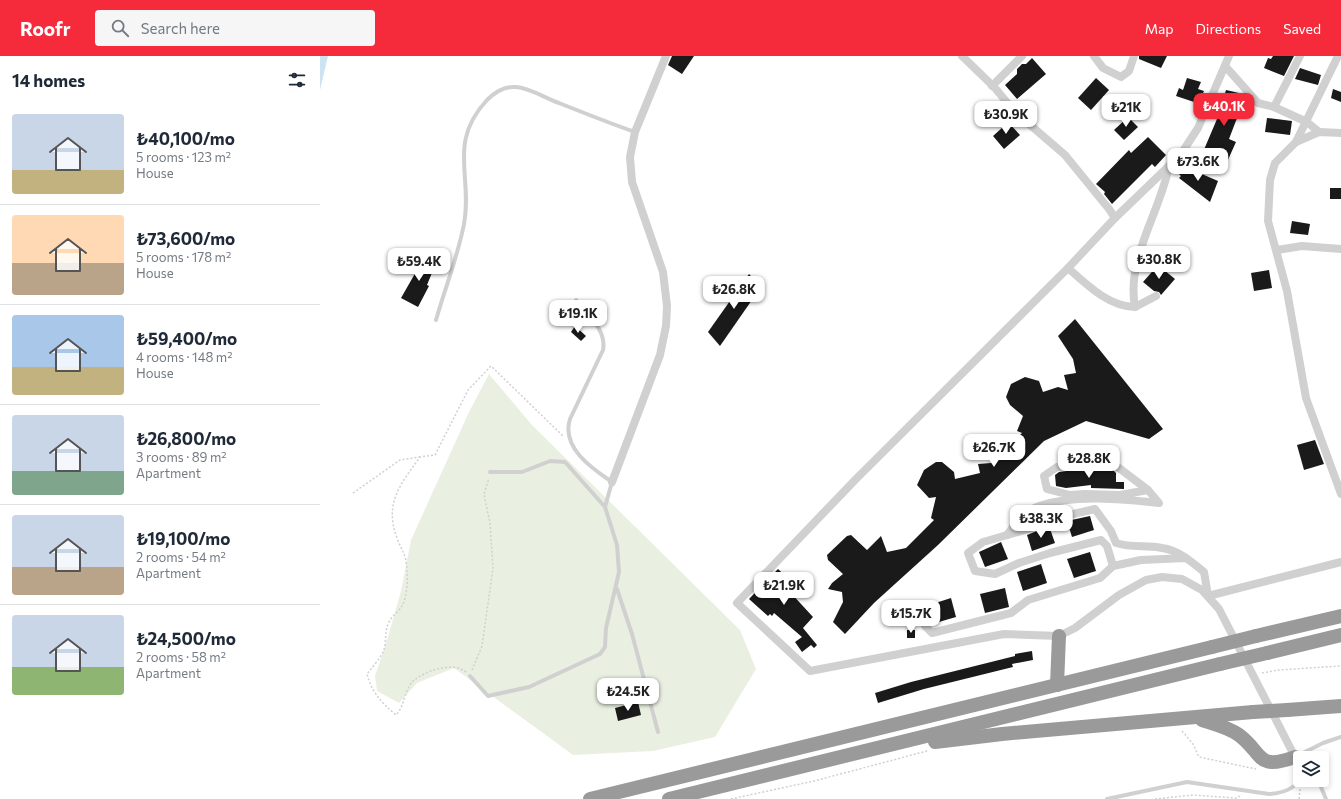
<!DOCTYPE html>
<meta charset="utf-8">
<style>
body{margin:0;font-family:Commissioner,sans-serif;background:#f6f6f7;color:#1f2937;height:100vh;display:flex;flex-direction:column;font-size:15px;white-space:nowrap}
*{box-sizing:border-box;margin:0}
p{font-size:13px;color:#747a83}
.icon{flex:none;width:22px;height:22px;fill:none;stroke:currentColor;stroke-width:2;stroke-linecap:round;stroke-linejoin:round}
.map{position:relative;flex:1;overflow:hidden}
.details{display:flex;flex-direction:column;background:#fff;width:320px}
.details>*{flex:none}
.tools{position:absolute;left:973px;top:695px;display:grid;gap:8px}
.tools a{display:grid;place-items:center;width:36px;height:36px;border-radius:4px;background:#fff;box-shadow:0 2px 6px #0003;font-size:20px}
.price{position:absolute;translate:-50% -34px;padding:0 9px;border-radius:8px;background:#fff;color:#222;font-size:13px;line-height:26px;filter:drop-shadow(0 1px 2px #0008)}
.price::after{content:'';position:absolute;left:50%;top:24px;width:12px;height:9px;margin-left:-6px;background:inherit;clip-path:polygon(0 0,100% 0,50% 100%)}
.price.selected{background:#f52a3b;color:#fff}
ul{padding:0;list-style:none}
li{display:flex;align-items:center;gap:12px;height:100px;padding:0 12px}
li+li{border-top:1px solid #e0e1e3}
li span{display:grid;place-items:center;flex:none;width:112px;height:80px;border-radius:4px;color:#555}
li>.icon{margin-inline-start:auto}
span .icon{width:48px;height:48px;fill:#fffc;stroke-width:1}
li b{font-size:17px}
h2{display:flex;justify-content:space-between;align-items:center;height:48px;padding:0 12px;font-size:17px}
header{display:flex;align-items:center;gap:24px;box-sizing:border-box;height:56px;padding:0 20px;background:#f52a3b;color:#fff}
header strong{font-size:19px}
nav{display:flex;gap:22px;margin-inline-start:auto;font-size:14px}
.search{width:280px;height:36px;background:#f6f6f7;display:flex;align-items:center;gap:10px;box-sizing:border-box;padding:0 14px;border-radius:4px;color:#747a83;font-size:15px}
main{display:flex;flex:1;min-height:0}
.map>svg:first-child{display:block}
</style>
<header>
<strong>Roofr</strong>
<div class="search"><svg class="icon" aria-label="search" viewBox="0 0 24 24"><circle cx="10" cy="10" r="6"/><path d="M15 15l6 6"/></svg>Search here</div>
<nav><a>Map</a><a>Directions</a><a>Saved</a></nav>
</header>
<main>
<section class="details">
<h2>14 homes<svg class="icon" aria-label="filters" viewBox="0 0 24 24"><path d="M4 7h16M4 17h16"/><circle cx="9" cy="7" r="2"/><circle cx="15" cy="17" r="2"/></svg></h2>
<ul>
<li><span style="background:linear-gradient(#c9d6e8 70%,#c2b280 0)"><svg class="icon" aria-label="home" viewBox="0 0 24 24"><path d="M3 11l9-7 9 7M6 9v11h12V9"/></svg></span><div><b>₺40,100/mo</b><p>5 rooms · 123 m²</p><p>House</p></div></li>
<li><span style="background:linear-gradient(#ffd9b3 60%,#b9a48a 0)"><svg class="icon" aria-label="home" viewBox="0 0 24 24"><path d="M3 11l9-7 9 7M6 9v11h12V9"/></svg></span><div><b>₺73,600/mo</b><p>5 rooms · 178 m²</p><p>House</p></div></li>
<li><span style="background:linear-gradient(#a9c7e8 65%,#c2b280 0)"><svg class="icon" aria-label="home" viewBox="0 0 24 24"><path d="M3 11l9-7 9 7M6 9v11h12V9"/></svg></span><div><b>₺59,400/mo</b><p>4 rooms · 148 m²</p><p>House</p></div></li>
<li><span style="background:linear-gradient(#c9d6e8 70%,#7fa58c 0)"><svg class="icon" aria-label="home" viewBox="0 0 24 24"><path d="M3 11l9-7 9 7M6 9v11h12V9"/></svg></span><div><b>₺26,800/mo</b><p>3 rooms · 89 m²</p><p>Apartment</p></div></li>
<li><span style="background:linear-gradient(#c9d6e8 65%,#b9a48a 0)"><svg class="icon" aria-label="home" viewBox="0 0 24 24"><path d="M3 11l9-7 9 7M6 9v11h12V9"/></svg></span><div><b>₺19,100/mo</b><p>2 rooms · 54 m²</p><p>Apartment</p></div></li>
<li><span style="background:linear-gradient(#c9d6e8 65%,#8fb573 0)"><svg class="icon" aria-label="home" viewBox="0 0 24 24"><path d="M3 11l9-7 9 7M6 9v11h12V9"/></svg></span><div><b>₺24,500/mo</b><p>2 rooms · 58 m²</p><p>Apartment</p></div></li>
</ul>
</section>
<div class="map">
<svg width="1021" height="743" viewBox="0 0 1021 743">
<rect width="100%" height="100%" fill="#fff"/>
<!-- green -->
<path fill="#e9f0e1" d="M169,318L212,369L420,574L436,613L395,681L333,695L253,699L134,612L97,627L79,647L57,635L55,620L68,581L81,535L91,484L149,356Z"/>
<!-- water -->
<path fill="#cce3f1" d="M0,0H8L0,34Z"/>
<!-- building -->
<g fill="#1a1a1a">
<path d="M352,0H374L362,18L348,9Z"/>
<path d="M819,0H847L841,12L819,3Z"/>
<path d="M953,0H974L964,20L944,12L948,2L951,3Z"/>
<path d="M712,2L726,18L697,43L685,29L697,18V13L702,8H706Z"/>
<path d="M980,12L1001,19L998,29L975,23Z"/>
<path d="M776,22L789,34L771,54L758,42Z"/>
<path d="M867,22L881,26L878,33L884,35L881,42L876,40L874,46L856,40L859,32L863,34Z"/>
<path d="M1013,33L1021,36V46L1011,42Z"/>
<path d="M906,34L919,37L917,47L922,49L909,83L916,86L907,106L883,96L897,63L891,60L896,48L901,50Z"/>
<path d="M808,61L818,71L804,84L794,74Z"/>
<path d="M947,62L972,65L970,79L945,76Z"/>
<path d="M686,64L700,79L684,93L673,80L683,71L680,69Z"/>
<path d="M828,81L846,99L835,111L832,108L792,148L784,138L785,136L776,128L809,94L811,97Z"/>
<path d="M861,109L898,125L890,146L859,122L861,120L856,115Z"/>
<rect x="1010" y="132" width="11" height="11"/>
<path d="M972,165L990,168L988,179L970,177Z"/>
<path d="M100,200L116,207L107,229L109,230L98,251L81,242L97,214L94,213Z"/>
<path d="M838,209L855,223L841,239L839,236L834,235L823,226Z"/>
<path d="M949,214L952,232L934,235L931,217Z"/>
<path d="M429,218L441,231L400,290L388,276Z"/>
<path d="M755,263L843,373L829,383L766,365L724,385L618,489L554,547L525,578L513,566L523,546L522,536L508,533L512,527L523,518L508,504L507,499L527,480L531,479L547,494L561,480L567,496L586,492L614,464L611,462L616,441L609,442L597,429L604,414L616,406H622L634,416L635,423L660,417L658,408L671,407L702,377L697,375L703,360L690,349L686,341L691,328L705,321L719,325L723,336L738,331L748,334L744,319L756,317L753,303L738,280Z"/>
<path d="M255,270L266,280L261,285L251,276Z"/>
<path d="M995,384L1004,408L984,414L977,389Z"/>
<path d="M769,412L793,414L796,417V426H804V433L771,432V429L746,432L736,430L735,419L739,416Z"/>
<path d="M770,460L774,474L752,481L747,465Z"/>
<path d="M729,470L735,487L712,495L707,479Z"/>
<path d="M681,486L688,503L665,511L659,496Z"/>
<path d="M770,496L776,515L754,522L747,503Z"/>
<path d="M721,508L727,527L703,535L697,516Z"/>
<path d="M458,513L474,528L469,534L470,536L493,561L483,572L497,589L494,592L491,589L482,596L475,586L482,581L454,557L452,560L450,558L448,560L429,543Z"/>
<path d="M685,532L689,551L665,557L660,538Z"/>
<path d="M631,542L636,561L612,568L606,550Z"/>
<rect x="587" y="574" width="8" height="8"/>
<path d="M712,595L713,604L692,608L693,611L604,633L558,647L555,637L591,626L695,600V598Z"/>
<path d="M318,646L321,659L298,665L295,652Z"/>
</g>
<g fill="none" stroke-linecap="round" stroke-linejoin="round">
<!-- path -->
<g stroke="#d0d0d0" stroke-width="1.5" stroke-dasharray="2 2" stroke-linecap="butt">
<path d="M33,437L80,404L100,401"/>
<path d="M152,614L162,590L173,512L170,467L164,438L169,422"/>
<path d="M146,616C133,605 105,615 93,625C84,634 85,650 76,659C62,647 52,637 47,618C53,610 63,600 65,590C66,581 65,575 69,566C72,559 79,556 82,550C87,541 88,524 87,514C86,497 82,496 77,482C64,447 80,429 100,401L115,399L148,334L171,310L243,380"/>
<path d="M942,617L958,614L1021,610"/>
<path d="M862,675L873,688L879,701L936,713"/>
<path d="M411,743L494,725L607,695"/>
<path d="M835,743L873,739L916,742L920,740"/>
<path d="M979,743L980,733"/>
</g>
<!-- lane -->
<g stroke="#d0d0d0" stroke-width="4">
<path d="M116,264C125,232 138,200 144,168C153,120 127,87 167,44C175,36 184,30 196,31C210,32 225,42 239,47C264,57 289,67 315,76"/>
<path d="M170,416H202L230,405L245,406L285,451"/>
<path d="M297,533L312,578L338,676"/>
<path d="M150,620L168,640L209,631L280,598L285,591L286,572L299,516L297,489L285,451L292,426C271,412 241,391 250,363L283,294C287,274 267,258 256,244"/>
<path d="M977,700L1003,687L1021,681"/>
<path d="M975,703L980,715"/>
<path d="M998,724L1006,743"/>
<path d="M787,743L867,726L949,738C963,737 979,733 980,717"/>
</g>
<!-- street -->
<g stroke="#d0d0d0" stroke-width="8">
<path d="M642,0L675,32L694,55L745,99L789,153L795,162"/>
<path d="M774,0L783,12L801,21L809,15L814,0"/>
<path d="M909,0L878,72L863,95L849,110L795,162L748,212L536,423L417,547L490,615L684,578L739,580L755,572L799,539L826,524L842,521L862,523L882,534L899,553L975,701"/>
<path d="M905,10L938,47L954,51L987,66L999,76"/>
<path d="M672,30L702,0"/>
<path d="M954,51L980,0"/>
<path d="M1021,77L999,76L976,86L955,107L950,124L948,165L967,235L986,342L1021,438"/>
<path d="M976,86L1018,0"/>
<path d="M957,194L982,190L1021,193"/>
<path d="M748,212C766,228 789,251 815,251C806,202 840,157 849,110"/>
<path d="M815,251L836,240"/>
<path d="M292,426L340,299L346,270L347,250L343,216L312,126L310,101L315,76L346,0"/>
<path d="M687,479C695,467 705,455 719,450C754,438 802,443 839,447L828,434L795,409L771,406L737,411L724,420L727,433L750,439L764,438L800,439L828,434"/>
<path d="M866,502L821,504L793,510L787,490L781,484L730,497L699,507L675,518L655,515L648,497L663,486L708,473L731,463L775,453L791,475L796,487C812,492 825,489 842,492C858,494 872,506 884,516L888,540L1021,506"/>
<path d="M601,554L605,570L612,577L691,557L708,544L780,522L793,510"/>
</g>
<!-- highway -->
<g stroke="#9a9a9a" stroke-width="14">
<path d="M936,580L1021,560"/>
<path d="M947,597L1021,579"/>
<path d="M737,629L739,580"/>
<path d="M967,654L1021,650"/>
<path d="M882,664C894,668 908,671 919,679C944,698 936,715 975,701"/>
<path d="M615,686L682,678L933,656"/>
<path d="M270,743L892,591"/>
<path d="M349,743L900,608"/>
</g>
<!-- highway-bridge -->
<g stroke="#9a9a9a" stroke-width="14">
<path d="M892,591L936,580"/>
<path d="M900,608L947,597"/>
<path d="M933,656L967,654"/>
</g>
</g>
</svg>
<div class="tools">
<a><svg class="icon" aria-label="layers" viewBox="0 0 24 24"><path d="M12 4l9 5-9 5-9-5zM3 14l9 5 9-5"/></svg></a>
</div>
<b class="price selected" style="left:904px;top:71px">₺40.1K</b>
<b class="price" style="left:806px;top:72px">₺21K</b>
<b class="price" style="left:686px;top:79px">₺30.9K</b>
<b class="price" style="left:878px;top:126px">₺73.6K</b>
<b class="price" style="left:839px;top:224px">₺30.8K</b>
<b class="price" style="left:99px;top:226px">₺59.4K</b>
<b class="price" style="left:414px;top:254px">₺26.8K</b>
<b class="price" style="left:258px;top:278px">₺19.1K</b>
<b class="price" style="left:674px;top:412px">₺26.7K</b>
<b class="price" style="left:769px;top:423px">₺28.8K</b>
<b class="price" style="left:721px;top:483px">₺38.3K</b>
<b class="price" style="left:464px;top:550px">₺21.9K</b>
<b class="price" style="left:591px;top:578px">₺15.7K</b>
<b class="price" style="left:308px;top:656px">₺24.5K</b>
</div>
</main>
